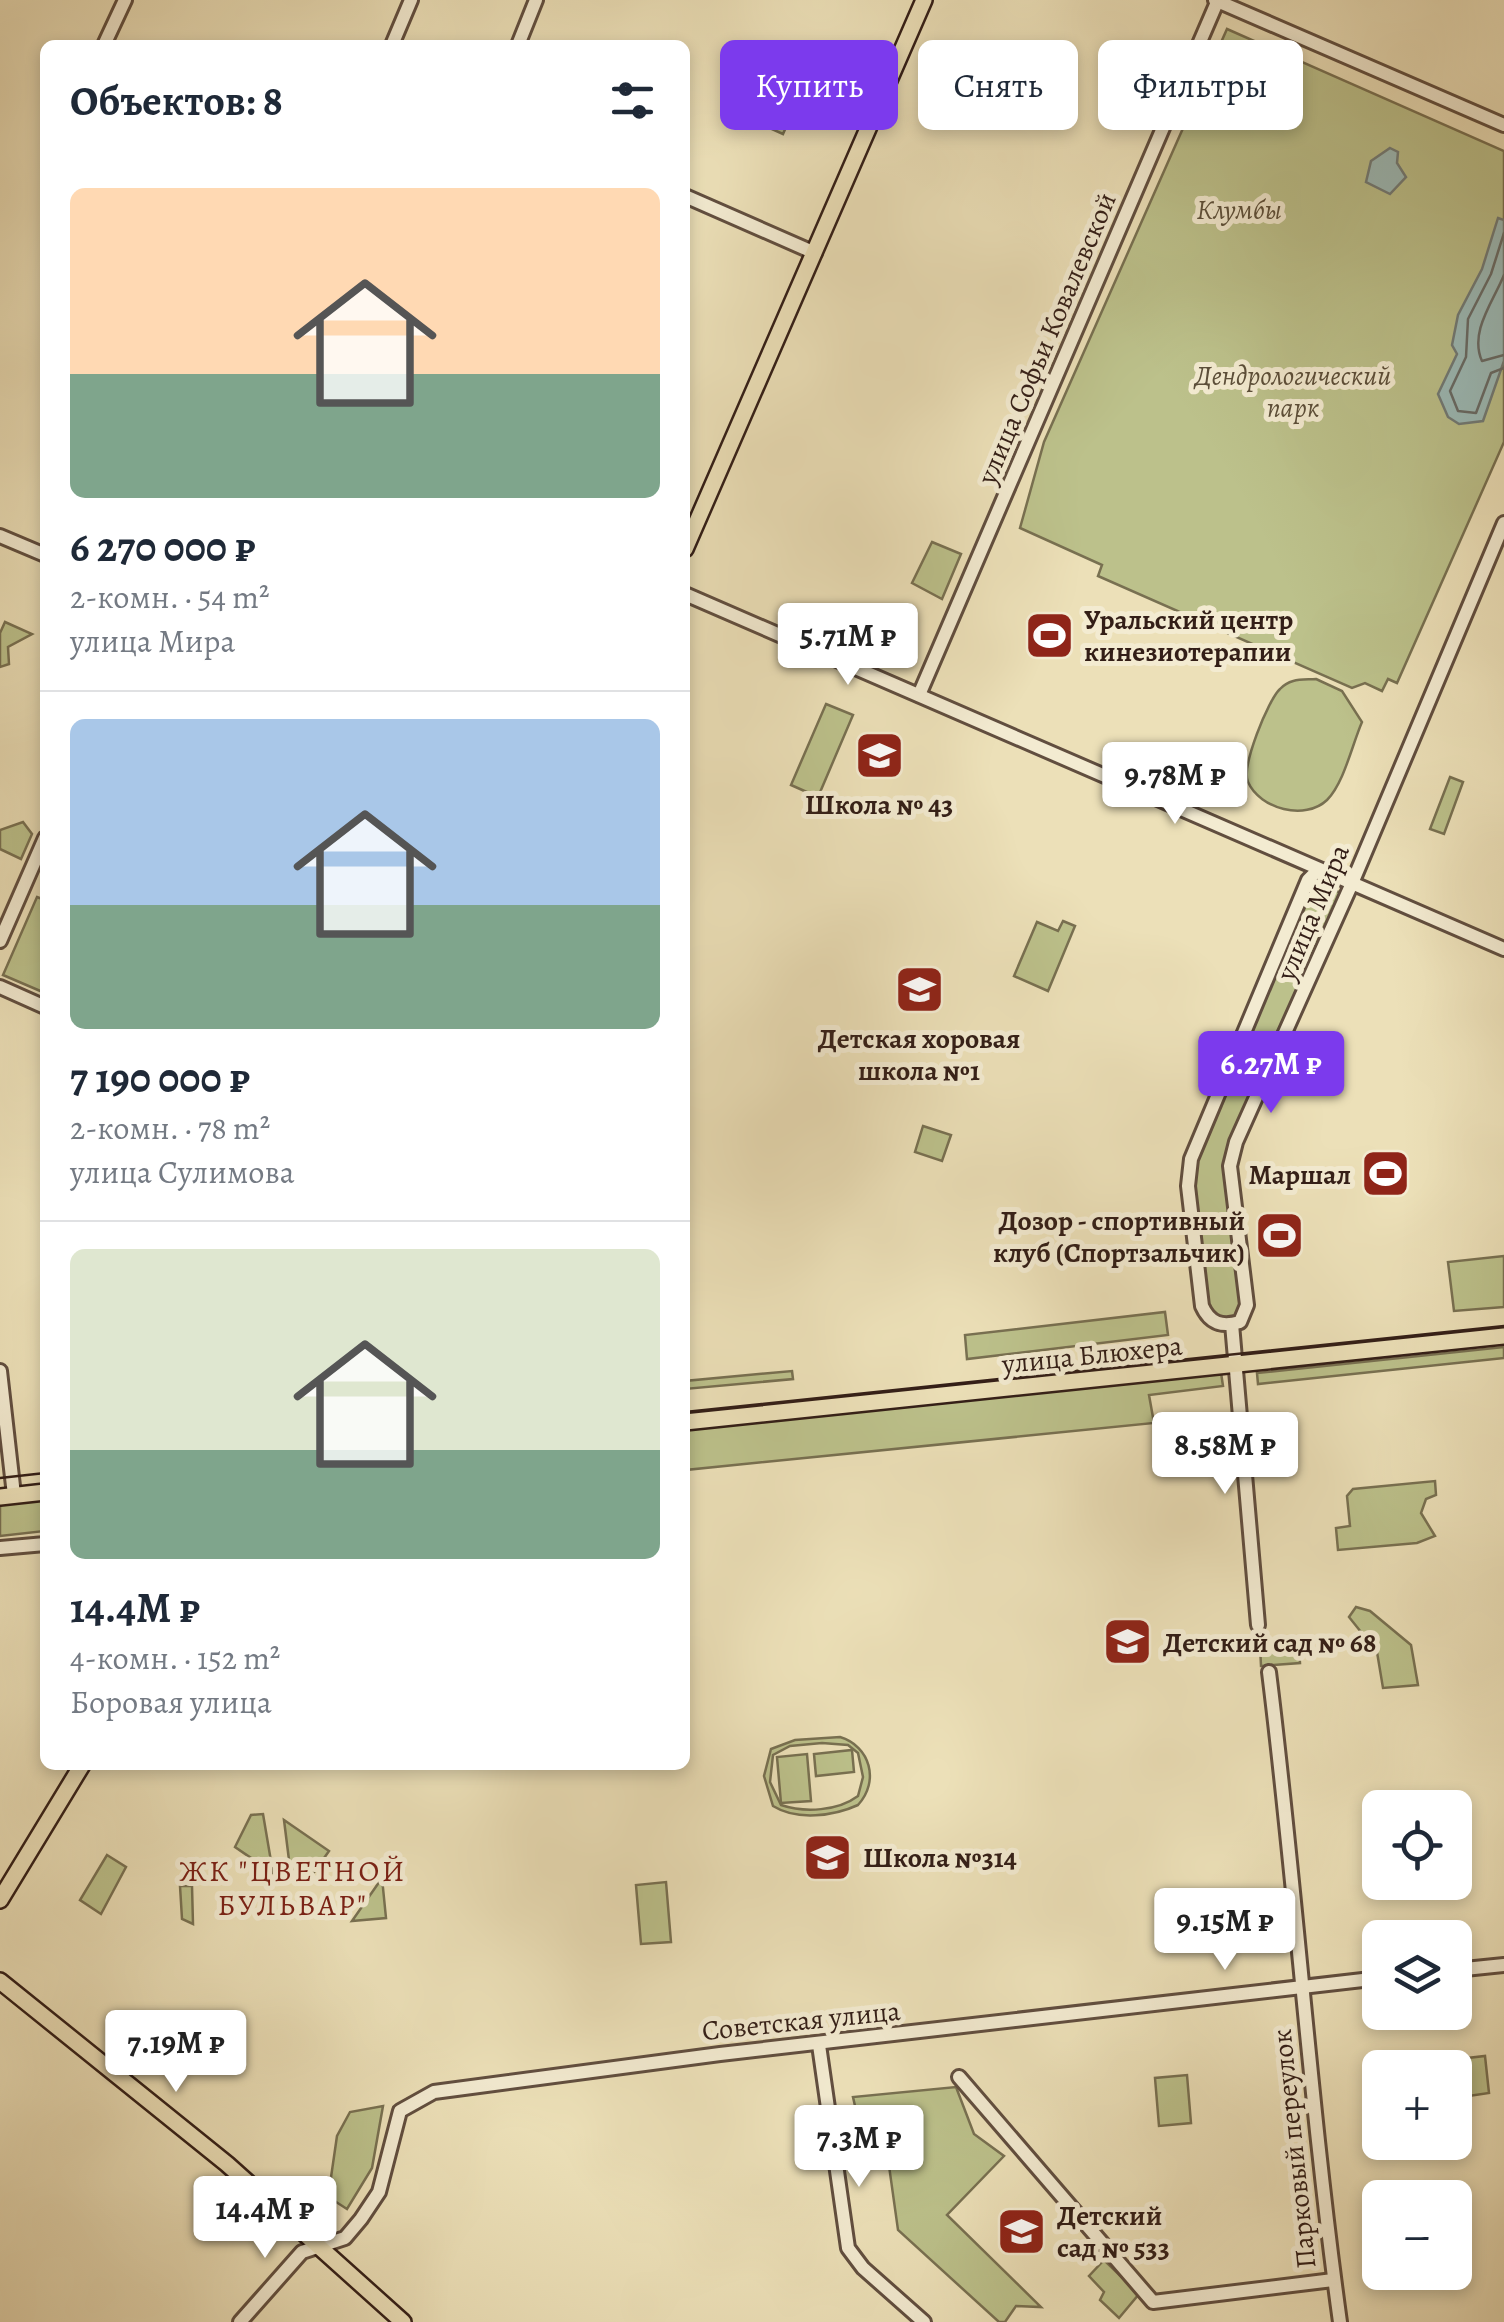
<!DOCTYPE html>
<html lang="ru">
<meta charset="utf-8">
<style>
body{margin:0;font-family:Alegreya,serif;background:#f2f2f3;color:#1f2937;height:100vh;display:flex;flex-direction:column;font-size:38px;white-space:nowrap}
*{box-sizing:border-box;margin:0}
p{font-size:32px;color:#747a83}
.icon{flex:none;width:55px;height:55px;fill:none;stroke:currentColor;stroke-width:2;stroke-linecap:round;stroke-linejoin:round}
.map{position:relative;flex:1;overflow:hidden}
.side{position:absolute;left:40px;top:40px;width:650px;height:1730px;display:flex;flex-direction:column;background:#fff;border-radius:15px;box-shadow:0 5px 15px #0003}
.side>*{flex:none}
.top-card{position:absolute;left:720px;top:40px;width:632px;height:90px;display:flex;gap:20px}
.fabs{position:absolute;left:1362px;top:1790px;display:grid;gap:20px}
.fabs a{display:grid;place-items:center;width:110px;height:110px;border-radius:15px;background:#fff;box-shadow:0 5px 15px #0003;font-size:50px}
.price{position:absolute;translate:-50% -85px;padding:0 22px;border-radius:10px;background:#fff;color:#222;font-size:32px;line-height:65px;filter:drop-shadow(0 2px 5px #0008)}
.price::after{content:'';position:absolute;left:50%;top:60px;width:30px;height:22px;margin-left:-15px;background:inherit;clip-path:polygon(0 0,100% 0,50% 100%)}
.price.selected{background:#7c3aed;color:#fff}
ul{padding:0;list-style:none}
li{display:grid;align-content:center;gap:20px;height:530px;padding:0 30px}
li+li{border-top:2px solid #e0e1e3}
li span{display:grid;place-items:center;height:310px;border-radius:15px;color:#555}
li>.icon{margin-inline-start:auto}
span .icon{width:180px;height:180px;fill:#fffc;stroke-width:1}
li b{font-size:42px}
h2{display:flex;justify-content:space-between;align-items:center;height:120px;padding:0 30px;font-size:42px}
.pill{padding:0 35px;border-radius:15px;background:#fff;box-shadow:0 5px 15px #0003;font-size:35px;line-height:90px}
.pill.selected{background:#7c3aed;color:#fff}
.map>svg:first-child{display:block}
</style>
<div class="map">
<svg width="1504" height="2322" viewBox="0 0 1504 2322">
<rect width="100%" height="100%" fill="#ece0b8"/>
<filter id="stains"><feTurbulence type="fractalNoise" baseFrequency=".002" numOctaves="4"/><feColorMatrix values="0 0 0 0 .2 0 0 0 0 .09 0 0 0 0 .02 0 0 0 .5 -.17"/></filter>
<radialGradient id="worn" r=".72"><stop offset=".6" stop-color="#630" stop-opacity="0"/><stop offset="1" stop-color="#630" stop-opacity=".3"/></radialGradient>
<!-- green -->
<g fill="#bcc18b" stroke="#787051" stroke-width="2.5" fill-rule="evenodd">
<path d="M1227,29L1504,151V442L1397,683L1388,679L1382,691L1365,683L1352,688L1098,576L1102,565L1020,528L1044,442Z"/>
<path d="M774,57L810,72L783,134L747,118Z"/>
<path d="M932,542L961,554L942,599L912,583Z"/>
<path d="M5,622L32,634L8,647L9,664L0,667V633Z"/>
<path d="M1316,679L1342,691L1362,722C1352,745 1344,783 1327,800C1305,821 1260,809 1248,782C1241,767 1268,700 1280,689C1290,678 1302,680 1316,679Z"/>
<path d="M826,704L853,715L818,797L791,785Z"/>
<path d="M1450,777L1463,782L1444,834L1430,829Z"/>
<path d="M23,822L32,834L21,859L0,849V830Z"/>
<path d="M1317,883L1346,895L1231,1155L1247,1305L1240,1322L1206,1315L1188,1174L1307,884Z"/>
<path d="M37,897L45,900V993L3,975Z"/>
<path d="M1063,921L1075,926L1048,991L1014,976L1037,922L1058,931Z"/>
<path d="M923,1126L951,1135L942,1161L915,1152Z"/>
<path d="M1504,1256V1307L1454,1311L1448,1262Z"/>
<path d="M1165,1312L1168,1335L967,1359L965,1335Z"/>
<path d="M1504,1347V1358L1258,1384L1257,1373Z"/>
<path d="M1220,1366L1223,1386L1149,1395L1154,1423L685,1470V1422Z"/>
<path d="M792,1371L793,1379L685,1389V1381Z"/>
<path d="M1435,1481L1436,1495L1426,1499L1421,1513L1435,1536L1417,1543L1338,1550L1336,1528L1350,1526L1347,1496L1353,1489Z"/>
<path d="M45,1498V1531L0,1536V1503Z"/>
<path d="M1356,1607L1370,1611L1411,1645L1418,1685L1383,1688L1377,1652L1349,1617Z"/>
<path d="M1266,1645L1274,1650L1299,1648L1300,1663L1261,1666L1260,1645Z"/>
<path d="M840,1737C870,1746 880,1781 858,1805C834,1816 797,1821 773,1806L764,1776L771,1749L795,1740ZM822,1743L848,1745L858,1753L863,1777L858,1796C838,1811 805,1813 781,1805L770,1782L773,1755L790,1746Z"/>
<path d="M852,1750L854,1772L816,1776L814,1754Z"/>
<path d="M807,1754L811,1801L781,1803L777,1757Z"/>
<path d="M263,1814L273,1873L235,1847L251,1815Z"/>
<path d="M284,1820L329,1851L310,1878L291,1876Z"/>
<path d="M107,1855L126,1867L101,1914L80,1900Z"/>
<path d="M382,1878L386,1918L352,1921Z"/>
<path d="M666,1882L671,1942L641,1944L636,1885Z"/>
<path d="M180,1886H192L193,1924L182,1919Z"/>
<path d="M1485,2056L1489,2093L1455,2098V2068L1399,2066Z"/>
<path d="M1187,2075L1191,2123L1159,2126L1155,2078Z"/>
<path d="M956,2087L974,2134L1004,2156L947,2215L1041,2307L1016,2306L1005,2322H999L898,2230L884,2130L880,2121L858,2119L853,2097Z"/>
<path d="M383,2106L372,2168L347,2209L333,2200L329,2191L337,2136L350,2112Z"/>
<path d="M1104,2260L1139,2294L1119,2318L1100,2300L1104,2292L1089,2276Z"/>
</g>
<!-- water -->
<g fill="#9cbbb8" stroke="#727c78" stroke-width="2.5">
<path d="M1390,148L1398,152L1397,163L1406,177L1390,194L1366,182L1371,161Z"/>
<path d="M1498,218L1504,220V361L1483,421L1459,424L1448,417L1438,394L1457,354L1452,345L1458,315L1482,269Z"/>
</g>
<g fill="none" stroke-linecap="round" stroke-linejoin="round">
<!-- shore -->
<g stroke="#686c68" stroke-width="2.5">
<path d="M1504,233L1491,274L1468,319L1466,357L1450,391L1458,411L1476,413L1491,373L1504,368"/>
<path d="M1504,275C1493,302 1469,332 1482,361L1504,355"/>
</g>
<defs>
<g id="minor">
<path d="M1215,0L1504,125"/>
<path d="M104,45L125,0"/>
<path d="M392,45L411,0"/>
<path d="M518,45L536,0"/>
<path d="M685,196L815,253"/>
<path d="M0,536L45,555"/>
<path d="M685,594L1504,949"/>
<path d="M919,695L1218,0"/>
<path d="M1334,872H1316L1308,880L1191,1159L1188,1186L1202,1306C1210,1324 1222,1327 1240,1322L1247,1305L1230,1166L1236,1142L1353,881L1504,523"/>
<path d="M0,941L45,838"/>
<path d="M0,987L45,1007"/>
<path d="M1232,1324L1258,1625"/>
<path d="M0,1371L14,1495"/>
<path d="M0,1548L45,1544"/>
<path d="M1269,1672C1296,1888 1310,2106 1340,2322"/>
<path d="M1455,1970L1504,1965"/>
<path d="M819,2045L848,2248L863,2268L924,2322"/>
<path d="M959,2077L1153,2302L1333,2280"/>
<path d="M240,2322L302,2252L345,2238L361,2219L379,2192L400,2111L434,2092L720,2054L1380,1978"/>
</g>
<g id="major">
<path d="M685,549L924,0"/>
<path d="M685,1422L1504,1336"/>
<path d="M0,1497L45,1492"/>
<path d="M0,1900L82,1765"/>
<path d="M0,1981L227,2164L403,2322"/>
</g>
</defs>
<!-- minor casing -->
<use href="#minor" stroke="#614e3f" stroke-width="18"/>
<!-- major casing -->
<use href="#major" stroke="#331e17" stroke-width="20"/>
<!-- minor -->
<use href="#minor" stroke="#f3ebd1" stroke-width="12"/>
<!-- major -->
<use href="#major" stroke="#ece0b8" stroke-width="15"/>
<!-- tram -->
<g stroke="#331e17" stroke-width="2.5">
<path d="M685,1412L1504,1326"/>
<path d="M0,1478L45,1473"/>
</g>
</g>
<!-- icons -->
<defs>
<symbol id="stadium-square" viewBox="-11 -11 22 22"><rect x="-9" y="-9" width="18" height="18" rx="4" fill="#8f2418" stroke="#f3ebd1"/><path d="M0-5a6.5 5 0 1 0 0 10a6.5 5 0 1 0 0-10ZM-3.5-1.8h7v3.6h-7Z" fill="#fff"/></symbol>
<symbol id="school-square" viewBox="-11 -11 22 22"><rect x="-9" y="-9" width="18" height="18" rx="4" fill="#8f2418" stroke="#f3ebd1"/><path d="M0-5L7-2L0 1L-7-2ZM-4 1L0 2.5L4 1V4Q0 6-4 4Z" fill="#fff"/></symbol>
</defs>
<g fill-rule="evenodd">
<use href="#stadium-square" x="1022" y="608" width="55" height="55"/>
<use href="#school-square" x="852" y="728" width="55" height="55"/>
<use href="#school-square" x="892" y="962" width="55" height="55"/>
<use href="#stadium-square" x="1358" y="1146" width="55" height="55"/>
<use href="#stadium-square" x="1252" y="1208" width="55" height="55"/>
<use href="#school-square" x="1100" y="1614" width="55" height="55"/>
<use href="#school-square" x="800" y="1830" width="55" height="55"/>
<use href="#school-square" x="994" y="2204" width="55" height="55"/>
</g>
<g text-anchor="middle" stroke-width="10" stroke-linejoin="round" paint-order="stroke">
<!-- park labels -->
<g font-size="28" font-style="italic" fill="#5c4f3a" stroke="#f3ebd1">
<text x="1239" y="219">Клумбы</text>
<text x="1293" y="385">Дендрологический<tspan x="1293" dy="32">парк</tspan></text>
</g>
<!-- street labels -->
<g font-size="28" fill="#331e17" stroke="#f3ebd1">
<text transform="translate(1046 338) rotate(-67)" y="10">улица Софьи Ковалевской</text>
<text transform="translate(1312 912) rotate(-67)" y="10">улица Мира</text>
<text transform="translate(1092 1354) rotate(-6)" y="10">улица Блюхера</text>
<text transform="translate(801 2020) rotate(-6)" y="10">Советская улица</text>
<text transform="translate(1293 2149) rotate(-96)" y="10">Парковый переулок</text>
</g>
<!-- poi labels -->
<g font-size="28" font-weight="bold" fill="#331e17" stroke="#f3ebd1" text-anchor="start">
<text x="1084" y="629">Уральский центр<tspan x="1084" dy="32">кинезиотерапии</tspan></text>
<text x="879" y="814" text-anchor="middle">Школа № 43</text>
<text x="919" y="1048" text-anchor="middle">Детская хоровая<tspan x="919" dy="32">школа №1</tspan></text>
<text x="1351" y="1184" text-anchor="end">Маршал</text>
<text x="1245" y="1230" text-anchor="end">Дозор - спортивный<tspan x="1245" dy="32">клуб (Спортзальчик)</tspan></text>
<text x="1163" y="1652">Детский сад № 68</text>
<text x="863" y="1867">Школа №314</text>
<text x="1057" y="2225">Детский<tspan x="1057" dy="32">сад № 533</tspan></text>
</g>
<!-- neighbourhood labels -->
<g font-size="30" letter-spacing="2.5" fill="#7a1f14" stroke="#f3ebd1">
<text x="293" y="1881">ЖК "ЦВЕТНОЙ<tspan x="293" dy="34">БУЛЬВАР"</tspan></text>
</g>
</g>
<rect width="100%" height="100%" filter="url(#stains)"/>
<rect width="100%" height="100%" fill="url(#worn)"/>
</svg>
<div class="fabs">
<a><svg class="icon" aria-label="locate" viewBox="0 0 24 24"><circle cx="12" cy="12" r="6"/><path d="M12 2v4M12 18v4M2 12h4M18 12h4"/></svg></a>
<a><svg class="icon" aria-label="layers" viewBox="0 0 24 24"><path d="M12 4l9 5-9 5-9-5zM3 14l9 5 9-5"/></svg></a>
<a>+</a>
<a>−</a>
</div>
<b class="price" style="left:848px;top:688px">5.71M ₽</b>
<b class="price" style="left:1175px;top:827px">9.78M ₽</b>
<b class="price selected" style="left:1271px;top:1116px">6.27M ₽</b>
<b class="price" style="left:1225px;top:1497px">8.58M ₽</b>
<b class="price" style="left:1225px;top:1973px">9.15M ₽</b>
<b class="price" style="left:176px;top:2095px">7.19M ₽</b>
<b class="price" style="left:859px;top:2190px">7.3M ₽</b>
<b class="price" style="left:265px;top:2261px">14.4M ₽</b>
<div class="top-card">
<a class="pill selected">Купить</a>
<a class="pill">Снять</a>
<a class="pill">Фильтры</a>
</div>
<section class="side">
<h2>Объектов: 8<svg class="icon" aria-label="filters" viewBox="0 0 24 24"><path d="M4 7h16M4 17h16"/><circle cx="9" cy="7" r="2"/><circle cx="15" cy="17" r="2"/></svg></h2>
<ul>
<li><span style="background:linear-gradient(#ffd9b3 60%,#7fa58c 0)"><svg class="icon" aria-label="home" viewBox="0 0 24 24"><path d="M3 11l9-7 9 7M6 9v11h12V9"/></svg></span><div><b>6 270 000 ₽</b><p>2-комн. · 54 m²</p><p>улица Мира</p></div></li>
<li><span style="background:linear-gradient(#a9c7e8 60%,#7fa58c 0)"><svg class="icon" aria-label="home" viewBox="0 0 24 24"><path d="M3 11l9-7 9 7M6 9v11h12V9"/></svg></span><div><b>7 190 000 ₽</b><p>2-комн. · 78 m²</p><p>улица Сулимова</p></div></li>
<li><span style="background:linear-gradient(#dfe7d0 65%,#7fa58c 0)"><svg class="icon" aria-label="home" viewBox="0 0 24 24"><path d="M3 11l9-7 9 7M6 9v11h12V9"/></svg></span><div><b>14.4M ₽</b><p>4-комн. · 152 m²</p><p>Боровая улица</p></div></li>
</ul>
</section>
</div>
